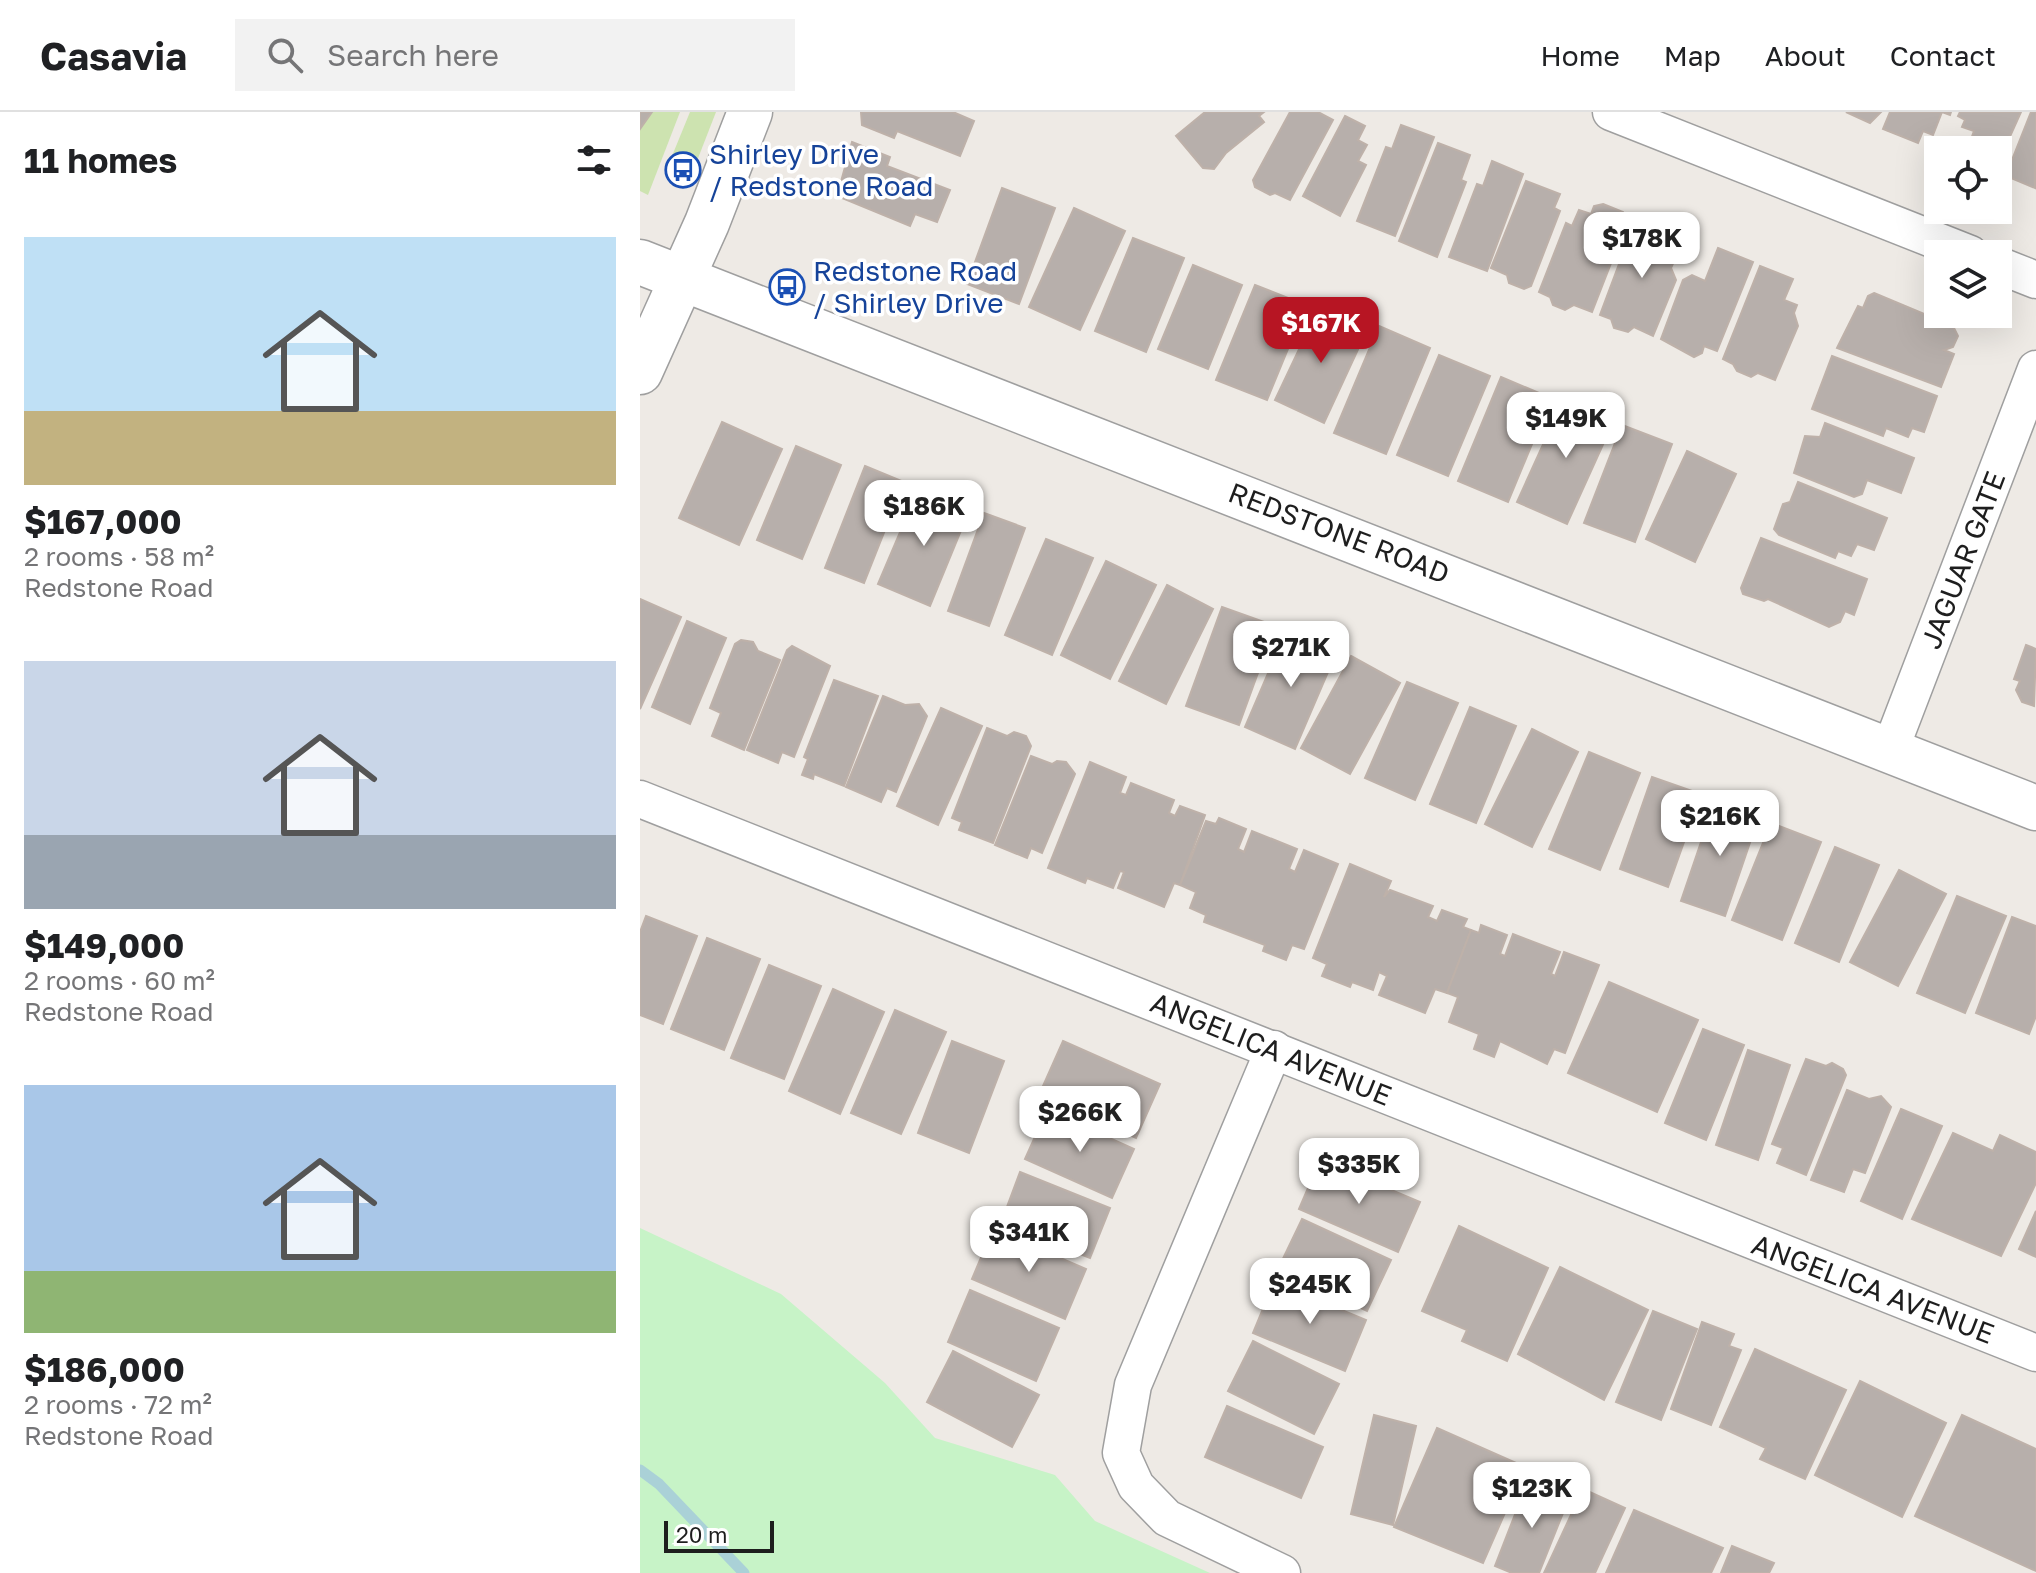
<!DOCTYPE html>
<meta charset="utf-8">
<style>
body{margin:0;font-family:"Golos Text",sans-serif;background:#f2f2f2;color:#202124;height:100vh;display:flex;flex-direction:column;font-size:30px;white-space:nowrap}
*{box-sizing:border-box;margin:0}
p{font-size:26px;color:#757577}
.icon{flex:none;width:44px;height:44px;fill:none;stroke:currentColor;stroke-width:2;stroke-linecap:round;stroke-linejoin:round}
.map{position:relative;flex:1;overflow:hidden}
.sheet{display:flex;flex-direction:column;background:#fff;width:640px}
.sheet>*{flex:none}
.buttons{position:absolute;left:1284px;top:24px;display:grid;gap:16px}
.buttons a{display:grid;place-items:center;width:88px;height:88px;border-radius:0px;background:#fff;box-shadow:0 8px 32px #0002;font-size:40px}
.scale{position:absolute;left:24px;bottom:20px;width:110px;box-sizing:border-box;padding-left:8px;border:4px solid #1e1e1e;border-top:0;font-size:22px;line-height:28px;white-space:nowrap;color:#1e1e1e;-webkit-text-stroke:6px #fff;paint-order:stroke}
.price{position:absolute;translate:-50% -68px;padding:0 18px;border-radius:16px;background:#fff;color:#222;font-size:26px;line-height:52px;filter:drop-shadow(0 2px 4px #0008)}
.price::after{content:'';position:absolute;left:50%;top:48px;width:24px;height:18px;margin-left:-12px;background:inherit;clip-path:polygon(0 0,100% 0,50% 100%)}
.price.on{background:#b71523;color:#fff}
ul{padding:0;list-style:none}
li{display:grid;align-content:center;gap:16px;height:424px;padding:0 24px}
li span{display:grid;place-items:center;height:248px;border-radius:0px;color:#555}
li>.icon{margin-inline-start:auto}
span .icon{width:144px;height:144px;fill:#fffc;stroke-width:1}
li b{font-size:34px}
h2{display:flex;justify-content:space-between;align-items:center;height:96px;padding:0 24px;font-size:34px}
header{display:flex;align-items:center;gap:48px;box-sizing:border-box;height:112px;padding:0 40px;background:#fff;border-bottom:2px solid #e0e0e0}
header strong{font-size:38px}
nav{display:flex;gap:44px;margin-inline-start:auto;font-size:28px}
.search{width:560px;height:72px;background:#f2f2f2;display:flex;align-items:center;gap:20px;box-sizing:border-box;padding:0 28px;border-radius:0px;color:#757577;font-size:30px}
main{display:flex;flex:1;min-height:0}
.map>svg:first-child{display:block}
</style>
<header>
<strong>Casavia</strong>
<div class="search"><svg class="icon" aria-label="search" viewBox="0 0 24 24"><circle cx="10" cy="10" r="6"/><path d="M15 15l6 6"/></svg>Search here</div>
<nav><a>Home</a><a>Map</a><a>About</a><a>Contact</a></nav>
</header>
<main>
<section class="sheet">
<h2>11 homes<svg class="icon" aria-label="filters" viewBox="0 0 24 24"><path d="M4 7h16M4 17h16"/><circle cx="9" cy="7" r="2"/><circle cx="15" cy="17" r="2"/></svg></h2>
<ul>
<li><span style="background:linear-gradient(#bfe0f5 70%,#c2b280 0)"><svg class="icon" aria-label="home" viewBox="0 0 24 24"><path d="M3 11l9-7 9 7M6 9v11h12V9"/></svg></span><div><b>$167,000</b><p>2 rooms · 58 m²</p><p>Redstone Road</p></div></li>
<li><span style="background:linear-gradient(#c9d6e8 70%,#9aa5b1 0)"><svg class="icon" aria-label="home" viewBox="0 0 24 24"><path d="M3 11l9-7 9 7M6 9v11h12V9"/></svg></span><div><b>$149,000</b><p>2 rooms · 60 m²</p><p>Redstone Road</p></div></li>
<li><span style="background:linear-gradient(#a9c7e8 75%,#8fb573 0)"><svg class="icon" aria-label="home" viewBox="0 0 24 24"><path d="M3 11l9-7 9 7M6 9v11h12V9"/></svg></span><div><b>$186,000</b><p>2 rooms · 72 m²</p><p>Redstone Road</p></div></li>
</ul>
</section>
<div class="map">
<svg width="1396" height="1461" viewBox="0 0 1396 1461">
<rect width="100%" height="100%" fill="#eeeae5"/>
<!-- grass -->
<g fill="#cde3b0">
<path d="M12,0H40L8,83L0,79V17Z"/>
<path d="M50,0H76L55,54L32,44Z"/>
</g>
<!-- park -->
<path fill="#c7f3c7" d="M0,1116L141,1182L245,1271L295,1326L415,1363L455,1409L570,1461H0Z"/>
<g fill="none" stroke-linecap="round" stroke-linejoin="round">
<!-- stream -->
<path stroke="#aad1d7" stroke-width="11" d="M0,1358L19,1372L104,1461"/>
</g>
<!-- building -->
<g fill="#b7afab" stroke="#beb1a9" stroke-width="2">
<path d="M0,0H12L0,17Z"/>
<path d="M221,0H313L334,9L320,44L257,19L254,26L222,13Z"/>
<path d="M565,0H624L619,4L624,10L586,41L574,57L563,56L536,24Z"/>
<path d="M650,0H678L693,8L650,88L635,81L630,83L615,75L613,68Z"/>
<path d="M1206,0H1241L1230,11Z"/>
<path d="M1250,0H1311L1310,3L1302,0L1293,23L1283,19L1278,31L1243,17Z"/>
<path d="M1320,0H1381L1358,51V38H1327L1334,19L1322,15L1325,8L1318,4Z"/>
<path d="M1391,0H1396L1395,76L1371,66L1368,58Z"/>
<path d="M705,4L725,14L718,28L727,33L718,49L726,53L700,104L663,84Z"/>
<path d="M761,13L794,25L755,124L717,109L746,35L752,37Z"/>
<path d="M212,30L250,45L247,54L310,78L297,110L275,102L270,114L197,84Z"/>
<path d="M798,31L830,43L821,68L826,70L797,145L759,129Z"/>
<path d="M852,49L883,62L847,159L809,145L837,72L843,74Z"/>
<path d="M886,69L920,82L914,96L920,99L891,174L884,177L869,171L867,163L851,156Z"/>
<path d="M362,76L415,96L379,192L327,172Z"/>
<path d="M963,92L983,100L987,110L952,200L934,193L925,198L913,193L910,185L899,180L926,111L932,114L939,98L951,102L954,94Z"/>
<path d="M434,96L485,119L440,218L389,195Z"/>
<path d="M997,104L1034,118L1025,144L1035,147L1031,156L1036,168L1013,224L994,215L988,220L974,216L971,207L960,203Z"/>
<path d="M493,126L544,146L506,240L455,219Z"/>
<path d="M1078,136L1113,150L1077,239L1064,234L1062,241L1054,245L1021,227L1043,168L1052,163L1065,169Z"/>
<path d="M553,153L602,173L568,257L518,237Z"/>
<path d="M1120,154L1153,167L1144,188L1157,193L1154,201L1158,214L1135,268L1118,261L1111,265L1097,259L1093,252L1083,247Z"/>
<path d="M615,173L666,193L627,288L576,268Z"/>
<path d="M1234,181L1313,214L1318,224L1313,235L1304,238L1314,242L1301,275L1197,236L1218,194L1223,196L1228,184Z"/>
<path d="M679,195L727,218L684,311L635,288Z"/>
<path d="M739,214L790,236L746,342L694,321Z"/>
<path d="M799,243L850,264L808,364L757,343Z"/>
<path d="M1192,244L1297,284L1284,320L1272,316L1268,325L1246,316L1243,324L1172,297Z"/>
<path d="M861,265L911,286L868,390L818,369Z"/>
<path d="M925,284L975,306L927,412L877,390Z"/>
<path d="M82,310L142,337L99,433L39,406Z"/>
<path d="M1185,311L1274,346L1261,381L1227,368L1222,382L1214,385L1154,361L1165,324L1180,325Z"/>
<path d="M982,313L1032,332L995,430L944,411Z"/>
<path d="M156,334L201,353L162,447L117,428Z"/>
<path d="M1047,339L1096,362L1055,450L1006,427Z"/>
<path d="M225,354L264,370L224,471L185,456Z"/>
<path d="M1158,370L1247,406L1234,438L1217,432L1211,444L1198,439L1195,446L1139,423L1134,417L1143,392L1150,390Z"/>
<path d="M278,378L329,399L290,494L238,472Z"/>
<path d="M344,401L385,416L349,514L308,499Z"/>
<path d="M1121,426L1227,467L1214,503L1205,499L1200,510L1189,515L1128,487L1124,489L1103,482L1101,476Z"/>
<path d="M406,427L453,446L412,543L365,523Z"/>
<path d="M466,449L516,473L470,567L421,543Z"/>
<path d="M527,473L573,497L526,592L479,569Z"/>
<path d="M0,487L41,505L0,597Z"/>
<path d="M582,495L635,514L599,613L546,594Z"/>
<path d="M47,509L86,526L50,612L12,595Z"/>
<path d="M647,517L697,539L655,637L605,615Z"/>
<path d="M101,528L113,530L118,539L140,548L104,638L72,624L81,601L70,596L95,532Z"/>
<path d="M1386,533L1396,537L1394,594L1382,590L1376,578L1380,569L1374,567Z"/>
<path d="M152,534L190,554L154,645L142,640L138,651L107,638L147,538Z"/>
<path d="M711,544L760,571L710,662L661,636Z"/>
<path d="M194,568L238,584L204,674L174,662L173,667L162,663L168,647L164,645Z"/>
<path d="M767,570L818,591L775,688L725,666Z"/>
<path d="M243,584L265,593L279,592L287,604L256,680L247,676L241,690L206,675Z"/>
<path d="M830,595L876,614L836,711L790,692Z"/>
<path d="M301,596L342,614L298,713L257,694Z"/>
<path d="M347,616L367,624L374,620L386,624L391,634L353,731L319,718L322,710L312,706Z"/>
<path d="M892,617L938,640L892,735L845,712Z"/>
<path d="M949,640L1000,661L960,758L909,737Z"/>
<path d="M391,644L412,652L417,649L426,650L435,662L402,741L391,736L387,746L355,733Z"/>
<path d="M450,650L486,665L480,681L486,683L491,671L534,688L529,701L535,704L540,694L565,703L540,773L534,771L524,795L478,776L484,760L480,759L473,776L447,766L445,771L408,756Z"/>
<path d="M1012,665L1061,682L1028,775L980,757Z"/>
<path d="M1075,689L1119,704L1085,804L1041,789Z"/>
<path d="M579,706L606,717L598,737L604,740L612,719L657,737L649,757L655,760L664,738L698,752L664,837L652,833L646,848L623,839L625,833L564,810L566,803L550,796L556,780L540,773L566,709L576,712Z"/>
<path d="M1131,711L1181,730L1142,828L1092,808Z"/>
<path d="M1195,735L1239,753L1199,850L1155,831Z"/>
<path d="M710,752L751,769L744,785L750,778L793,794L788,805L797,809L802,798L827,807L823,815L831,818L807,881L795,877L785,901L739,883L747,864L739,860L733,878L712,870L710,875L682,864L687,852L673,846Z"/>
<path d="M1259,758L1306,782L1258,874L1210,850Z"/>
<path d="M1317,784L1366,804L1325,901L1277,881Z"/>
<path d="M6,804L57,824L23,912L0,903V820Z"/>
<path d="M1372,805L1396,814V904L1389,922L1336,901Z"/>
<path d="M841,813L867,823L860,842L865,844L873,822L920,840L911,862L915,864L924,840L959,853L925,941L914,937L907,952L860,929L854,945L834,937L839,922L809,910L818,885L807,881L831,818L839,821Z"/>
<path d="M67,826L120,847L84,938L31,917Z"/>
<path d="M129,853L181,874L144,967L91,946Z"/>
<path d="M969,870L1058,908L1017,1000L928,961Z"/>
<path d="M193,877L244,900L200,1002L149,979Z"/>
<path d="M255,898L306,920L261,1022L211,1001Z"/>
<path d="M1063,917L1104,933L1066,1028L1025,1011Z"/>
<path d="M312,929L364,949L329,1041L278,1021Z"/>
<path d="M423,929L520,972L496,1026L399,983Z"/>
<path d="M1108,938L1150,953L1118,1048L1076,1033Z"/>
<path d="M1166,947L1186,954L1192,951L1203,957L1206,963L1166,1063L1137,1051L1143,1036L1132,1032Z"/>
<path d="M1207,978L1229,987L1241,984L1251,995L1225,1061L1213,1057L1204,1080L1171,1068Z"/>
<path d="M1261,997L1302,1014L1262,1107L1221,1089Z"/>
<path d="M407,998L494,1037L472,1086L385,1047Z"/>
<path d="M1313,1021L1353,1039L1360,1023L1396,1040V1071L1361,1144L1272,1107Z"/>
<path d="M680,1048L780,1090L758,1140L659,1097Z"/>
<path d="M380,1060L470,1096L450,1146L361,1111Z"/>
<path d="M1396,1099V1145L1379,1137Z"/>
<path d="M662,1107L751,1148L727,1199L638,1157Z"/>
<path d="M819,1114L908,1156L867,1249L822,1229L827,1218L782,1199Z"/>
<path d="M353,1117L446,1157L425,1207L332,1167Z"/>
<path d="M920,1155L1008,1198L964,1288L878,1242Z"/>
<path d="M634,1170L726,1208L705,1259L613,1221Z"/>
<path d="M330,1178L419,1216L396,1269L308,1230Z"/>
<path d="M1013,1199L1057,1217L1021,1308L976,1290Z"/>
<path d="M1062,1210L1094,1222L1089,1234L1101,1238L1071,1313L1031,1297Z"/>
<path d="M613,1229L699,1272L674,1322L588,1279Z"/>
<path d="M1115,1237L1206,1278L1165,1367L1120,1347L1126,1336L1080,1315Z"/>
<path d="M313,1239L399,1283L372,1335L287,1290Z"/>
<path d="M1220,1269L1306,1311L1262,1405L1175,1363Z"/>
<path d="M587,1294L683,1335L661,1386L565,1345Z"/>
<path d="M734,1303L776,1314L753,1413L711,1402Z"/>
<path d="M1322,1303L1396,1337V1459L1275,1404Z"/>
<path d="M797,1316L885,1355L843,1451L754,1415Z"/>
<path d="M888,1369L929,1386L899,1461H872L855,1454Z"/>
<path d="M943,1377L985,1396L955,1461H904Z"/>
<path d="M994,1398L1083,1436L1071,1461H966Z"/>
<path d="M1092,1434L1134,1451L1129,1461H1081Z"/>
</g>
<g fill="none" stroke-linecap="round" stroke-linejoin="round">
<defs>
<g id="minor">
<path d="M971,0L1330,142"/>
<path d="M1358,153L1396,168"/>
<path d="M1250,638L1396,257"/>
<path d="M0,687L1396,1241"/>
<path d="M634,937L493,1273L481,1341L496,1374L527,1406L642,1461"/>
</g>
<g id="tertiary">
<path d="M0,150L1396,696"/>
<path d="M0,260L67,111L110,0"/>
</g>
</defs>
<!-- minor casing -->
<use href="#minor" stroke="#9f9f9f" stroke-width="39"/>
<!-- tertiary casing -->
<use href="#tertiary" stroke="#9f9f9f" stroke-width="47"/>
<!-- minor -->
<use href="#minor" stroke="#fff" stroke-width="36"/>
<!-- tertiary -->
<use href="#tertiary" stroke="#fff" stroke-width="44"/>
</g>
<!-- icons -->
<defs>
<symbol id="bus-ring" viewBox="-11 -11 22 22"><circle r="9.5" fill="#fff" stroke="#1a4fb4" stroke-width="1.5"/><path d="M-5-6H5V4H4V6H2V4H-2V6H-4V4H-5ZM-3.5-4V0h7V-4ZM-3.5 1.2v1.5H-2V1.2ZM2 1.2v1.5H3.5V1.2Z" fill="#1a4fb4"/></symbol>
</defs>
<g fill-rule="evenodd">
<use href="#bus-ring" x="23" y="38" width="40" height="40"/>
<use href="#bus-ring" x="127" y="155" width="40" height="40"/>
</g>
<g text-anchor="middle" stroke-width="7" stroke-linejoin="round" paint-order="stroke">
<!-- transit labels -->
<g font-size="28" fill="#164399" stroke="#fff" text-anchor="start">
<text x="69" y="52">Shirley Drive<tspan x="69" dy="32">/ Redstone Road</tspan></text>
<text x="173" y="169">Redstone Road<tspan x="173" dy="32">/ Shirley Drive</tspan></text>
</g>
<!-- street labels -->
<g font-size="28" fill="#1e1e1e" stroke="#fff">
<text transform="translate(699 421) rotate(21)" y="10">REDSTONE ROAD</text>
<text transform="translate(1323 448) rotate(-69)" y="10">JAGUAR GATE</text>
<text transform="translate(631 937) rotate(22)" y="10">ANGELICA AVENUE</text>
<text transform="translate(1233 1177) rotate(21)" y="10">ANGELICA AVENUE</text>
</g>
</g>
</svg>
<div class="buttons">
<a><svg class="icon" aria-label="locate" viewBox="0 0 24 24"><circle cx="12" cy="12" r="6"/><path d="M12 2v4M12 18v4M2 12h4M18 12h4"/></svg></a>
<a><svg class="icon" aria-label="layers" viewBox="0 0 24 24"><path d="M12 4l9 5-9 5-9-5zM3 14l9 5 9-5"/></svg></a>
</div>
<div class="scale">20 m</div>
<b class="price" style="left:1002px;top:168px">$178K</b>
<b class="price on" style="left:681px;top:253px">$167K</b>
<b class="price" style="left:926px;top:348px">$149K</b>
<b class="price" style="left:284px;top:436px">$186K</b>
<b class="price" style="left:651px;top:577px">$271K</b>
<b class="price" style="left:1080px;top:746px">$216K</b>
<b class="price" style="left:440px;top:1042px">$266K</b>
<b class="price" style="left:719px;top:1094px">$335K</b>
<b class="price" style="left:389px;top:1162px">$341K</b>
<b class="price" style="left:670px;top:1214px">$245K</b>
<b class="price" style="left:892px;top:1418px">$123K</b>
</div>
</main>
